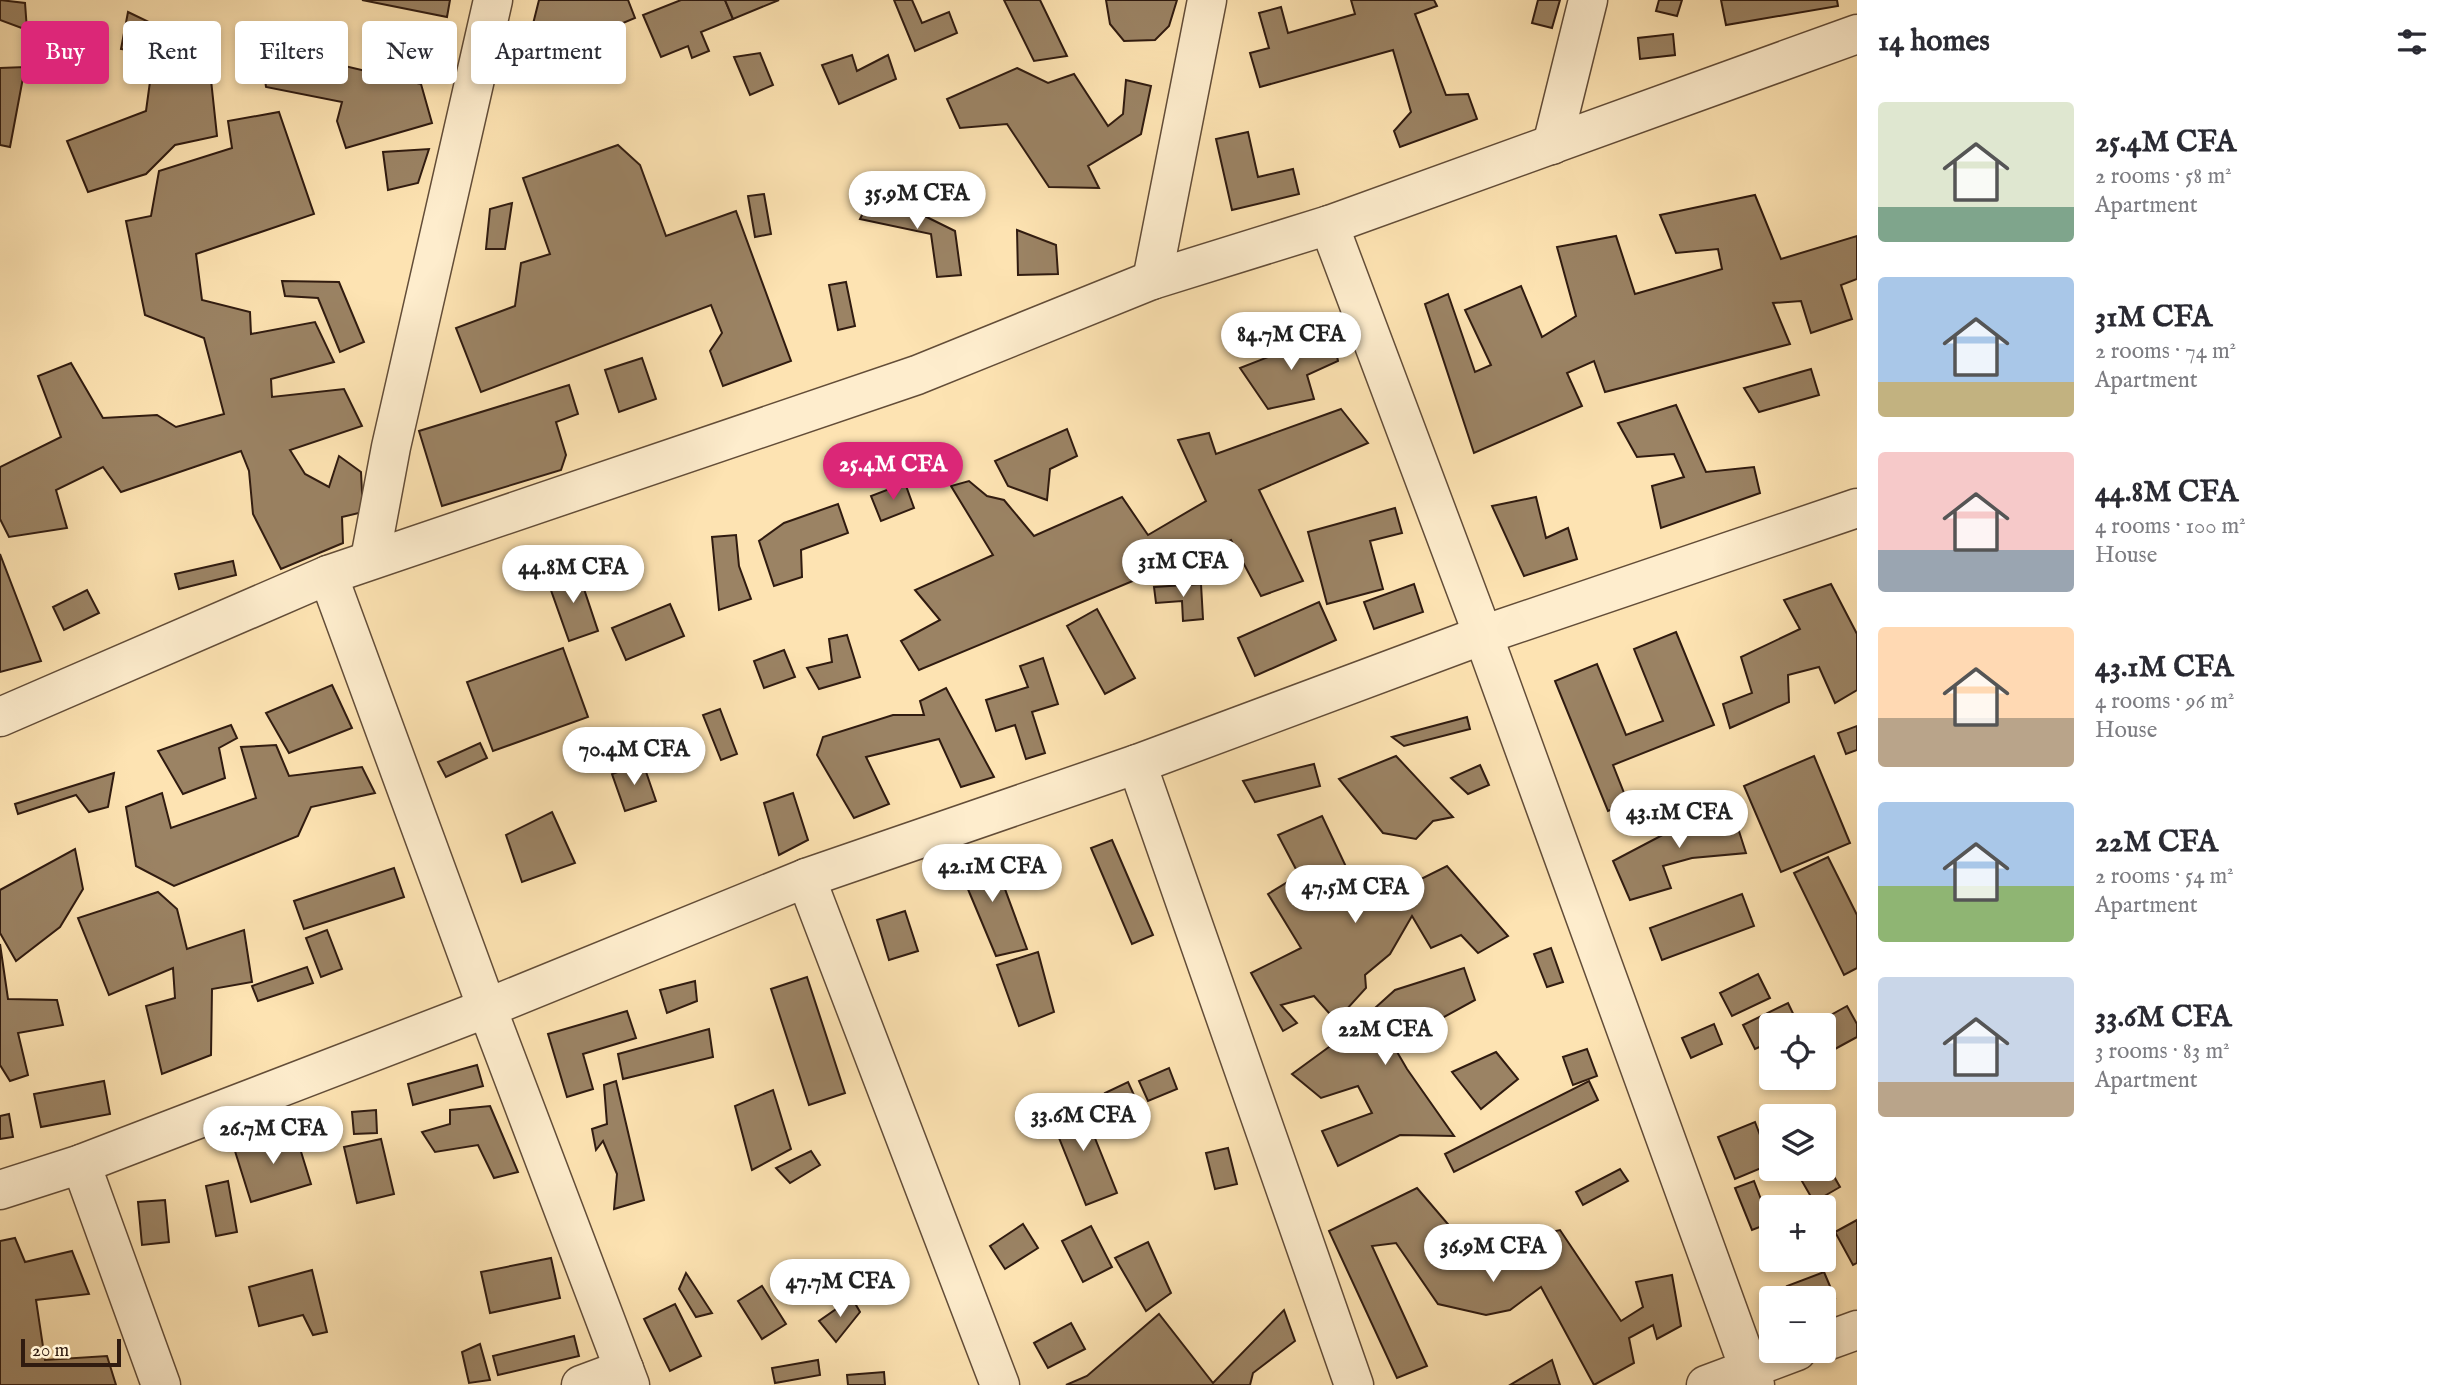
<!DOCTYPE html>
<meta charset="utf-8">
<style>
body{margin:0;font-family:"IM FELL English",serif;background:#f2f2f3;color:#2b2b33;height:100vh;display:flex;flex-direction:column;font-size:26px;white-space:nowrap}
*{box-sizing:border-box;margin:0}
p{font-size:23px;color:#7c7c81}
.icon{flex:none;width:38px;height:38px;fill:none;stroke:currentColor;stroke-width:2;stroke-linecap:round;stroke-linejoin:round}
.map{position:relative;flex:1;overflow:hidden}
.sheet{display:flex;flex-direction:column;background:#fff;width:595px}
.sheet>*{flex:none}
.banner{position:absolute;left:21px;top:21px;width:665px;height:63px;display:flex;gap:14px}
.fabs{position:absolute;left:1759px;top:1013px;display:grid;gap:14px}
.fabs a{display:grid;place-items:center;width:77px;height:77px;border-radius:7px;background:#fff;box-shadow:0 4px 10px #0003;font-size:35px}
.scale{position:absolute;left:21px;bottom:18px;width:100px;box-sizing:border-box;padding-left:7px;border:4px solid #301b10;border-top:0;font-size:19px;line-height:24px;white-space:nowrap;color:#301b10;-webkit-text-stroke:5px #feedcd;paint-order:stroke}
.price{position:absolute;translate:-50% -60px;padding:0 16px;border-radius:24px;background:#fff;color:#222;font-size:23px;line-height:46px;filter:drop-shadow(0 2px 4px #0008)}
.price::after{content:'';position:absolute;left:50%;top:42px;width:21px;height:16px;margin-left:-10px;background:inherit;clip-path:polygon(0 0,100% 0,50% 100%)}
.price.on{background:#db2777;color:#fff}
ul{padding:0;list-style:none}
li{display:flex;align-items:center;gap:21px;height:175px;padding:0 21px}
li span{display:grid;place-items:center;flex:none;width:196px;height:140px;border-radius:7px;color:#555}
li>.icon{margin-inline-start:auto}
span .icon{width:84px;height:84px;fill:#fffc;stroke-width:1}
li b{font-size:30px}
h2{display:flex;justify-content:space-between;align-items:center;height:84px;padding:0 21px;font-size:30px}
.chip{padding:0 24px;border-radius:7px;background:#fff;box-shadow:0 4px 10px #0003;font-size:24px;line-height:63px}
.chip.on{background:#db2777;color:#fff}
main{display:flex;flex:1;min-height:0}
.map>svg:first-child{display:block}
</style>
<main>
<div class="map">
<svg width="1857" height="1385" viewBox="0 0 1857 1385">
<rect width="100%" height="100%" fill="#fde3b2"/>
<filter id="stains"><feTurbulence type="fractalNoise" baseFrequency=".00286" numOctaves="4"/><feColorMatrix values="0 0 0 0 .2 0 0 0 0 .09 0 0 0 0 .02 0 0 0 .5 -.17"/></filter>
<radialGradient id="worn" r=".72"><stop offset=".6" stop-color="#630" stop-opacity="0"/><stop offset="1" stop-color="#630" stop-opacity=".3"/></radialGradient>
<!-- building -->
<g fill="#9b8364" stroke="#301b10" stroke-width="2">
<path d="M0,0L25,3L27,30L0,20Z"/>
<path d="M362,0H450L447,17Z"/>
<path d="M539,0H628L635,18L597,34L529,40Z"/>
<path d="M681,0H725L733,19L701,32L709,51L692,58L688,46L661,57L643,15Z"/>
<path d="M725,0H779L733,19Z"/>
<path d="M894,0H912L922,23L949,12L957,33L915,51Z"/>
<path d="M1004,0H1040L1067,56L1034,61Z"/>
<path d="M1106,0H1177L1169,26L1155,40L1124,41L1110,24Z"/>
<path d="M1351,0H1434L1437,6L1415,14L1446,95L1468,94L1477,119L1400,147L1394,131L1411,112L1393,50L1260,87L1250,53L1269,48L1259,13L1281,7L1288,33L1355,14Z"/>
<path d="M1538,0H1560L1552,28L1532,23Z"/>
<path d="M1659,0H1682L1677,16L1656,11Z"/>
<path d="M1721,0H1837L1838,6L1726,25Z"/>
<path d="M128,12L149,22L144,53L121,49Z"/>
<path d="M1673,34L1675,55L1640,59L1638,38Z"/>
<path d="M155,45L208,52L217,136L175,145L146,174L88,192L67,141L146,111Z"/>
<path d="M760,53L773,85L750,95L734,57Z"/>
<path d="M852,55L857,71L888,55L896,79L839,104L822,65Z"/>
<path d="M285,57L332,63L421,84L432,123L346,148L337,121L342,102L266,87L262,58Z"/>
<path d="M25,67L10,147L0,145V68Z"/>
<path d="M1017,68L1048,83L1074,74L1108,126L1123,114L1126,80L1151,86L1141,134L1088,166L1099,188L1049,187L1007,124L960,128L947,99Z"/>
<path d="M279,112L314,214L196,254L202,300L250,312L251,334L315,322L334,362L271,379L272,397L344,389L362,426L290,450L305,474L329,487L339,456L361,472L363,512L342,517L343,543L281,569L253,514L249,471L241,451L121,492L103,467L56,490L67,528L9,537L0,519V467L61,437L38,376L71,363L103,418L157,415L176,427L224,414L204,338L145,315L126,221L151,216L159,171L232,148L228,121Z"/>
<path d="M1248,132L1258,177L1293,169L1299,194L1232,210L1216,139Z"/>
<path d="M618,145L640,165L666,236L736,211L791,361L723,386L710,351L722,333L711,305L481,392L456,328L515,306L521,263L550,254L523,178Z"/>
<path d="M429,149L418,183L388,190L383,152Z"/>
<path d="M874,191L955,231L961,275L937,277L931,234L860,219Z"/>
<path d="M764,194L771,234L755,237L748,196Z"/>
<path d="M1755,195L1781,259L1857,236V279L1841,285L1852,319L1811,333L1801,301L1773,303L1790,344L1605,392L1594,361L1567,373L1582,406L1474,453L1425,304L1448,294L1475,372L1491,365L1465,310L1521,286L1542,337L1576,316L1557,247L1616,236L1635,294L1722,269L1718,249L1676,253L1660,215Z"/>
<path d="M512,203L505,249H486L490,209Z"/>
<path d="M1017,230L1056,245L1058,274L1018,275Z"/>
<path d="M282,281L339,282L364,342L340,352L318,298L285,296Z"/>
<path d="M846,282L855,326L838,330L829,285Z"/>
<path d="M1332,332L1338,361L1307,375L1314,399L1268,409L1240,368Z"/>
<path d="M642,358L656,399L619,412L605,370Z"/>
<path d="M1811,369L1819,395L1759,412L1744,388Z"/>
<path d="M569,385L578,414L556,422L566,455L561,470L442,506L419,431Z"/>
<path d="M1676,405L1706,472L1754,467L1760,493L1661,528L1652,486L1684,477L1674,454L1637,457L1618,423Z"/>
<path d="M1341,409L1368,443L1259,490L1303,581L1261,596L1231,540L919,670L901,641L940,620L915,590L993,555L951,486L969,481L987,496L1004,500L1034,536L1122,497L1148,535L1206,501L1178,440L1209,433L1216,454Z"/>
<path d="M1067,429L1077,456L1050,469L1047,500L1008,486L995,461Z"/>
<path d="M905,483L914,508L881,521L871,496Z"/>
<path d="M1536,497L1546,538L1568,528L1577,559L1524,576L1492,506Z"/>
<path d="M838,504L848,533L801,550L802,577L774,586L759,541L784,523Z"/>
<path d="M1395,508L1402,533L1370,541L1383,589L1327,604L1308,532Z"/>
<path d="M736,535L739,566L751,599L719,610L712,537Z"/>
<path d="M0,554L41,661L0,672Z"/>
<path d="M233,561L236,575L179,589L175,574Z"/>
<path d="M577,568L598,631L569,641L547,579Z"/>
<path d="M1201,584L1203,619L1183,621L1182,601L1156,603L1154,587Z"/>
<path d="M1414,584L1423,612L1374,629L1364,602Z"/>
<path d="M1831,584L1857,634V690L1835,703L1819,667L1788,675L1789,702L1730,728L1723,704L1752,693L1741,657L1800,629L1784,600Z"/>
<path d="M87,590L99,613L64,630L53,607Z"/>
<path d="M1319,602L1336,640L1255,676L1238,638Z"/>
<path d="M670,604L684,636L626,660L612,628Z"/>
<path d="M1097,609L1135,678L1105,694L1067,626Z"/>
<path d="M1676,632L1714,725L1613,765L1628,803L1608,811L1555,681L1597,664L1626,735L1663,721L1634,649Z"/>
<path d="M847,635L860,677L819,689L807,668L832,662L829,639Z"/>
<path d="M563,648L588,717L493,751L467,682Z"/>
<path d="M784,650L795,677L764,688L754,661Z"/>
<path d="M1043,658L1058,704L1032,712L1045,753L1026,759L1015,725L996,731L986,700L1028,687L1020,666Z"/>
<path d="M332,685L352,728L289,753L266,713Z"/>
<path d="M946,688L994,777L961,787L939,739L866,757L889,804L854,818L817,755L823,737L893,715H924L920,701Z"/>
<path d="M720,709L737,754L721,760L703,715Z"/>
<path d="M1467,717L1470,729L1404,746L1392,737Z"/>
<path d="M231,725L237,738L219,748L225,778L183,794L158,751Z"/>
<path d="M1857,726V750L1846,754L1838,733Z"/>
<path d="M624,730L636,758L613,768L601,740Z"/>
<path d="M480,743L487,758L446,777L438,762Z"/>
<path d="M276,745L289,776L362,767L375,793L311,807L298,836L174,886L136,866L126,807L162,793L171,828L256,798L241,747Z"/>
<path d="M1396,756L1453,817L1433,821L1416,839L1383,833L1339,779Z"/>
<path d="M1814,756L1850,843L1781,872L1744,786Z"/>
<path d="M643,763L656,801L625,811L612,774Z"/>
<path d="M1314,764L1320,786L1255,802L1243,781Z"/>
<path d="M1480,765L1489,785L1468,794L1451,778Z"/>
<path d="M114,773L108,807L89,812L76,795L18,814L15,804Z"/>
<path d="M793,793L808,840L779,855L764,803Z"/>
<path d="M1729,800L1746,853L1692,858L1663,866L1671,888L1630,900L1613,861Z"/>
<path d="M552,812L575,863L522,882L506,835Z"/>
<path d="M1322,816L1365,907L1447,866L1508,936L1478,953L1461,935L1431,948L1412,916L1390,954L1365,975L1366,988L1336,1021L1314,996L1281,1005L1297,1023L1283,1031L1251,973L1301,948L1268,894L1299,875L1278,835Z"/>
<path d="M1112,840L1153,935L1132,944L1091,848Z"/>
<path d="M75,849L83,889L60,927L16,961L0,933V890Z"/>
<path d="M991,851L1027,949L996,956L957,863Z"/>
<path d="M1828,857L1857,915V968L1844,975L1794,873Z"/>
<path d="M394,868L404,897L304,929L294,901Z"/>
<path d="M158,892L177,909L187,949L244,930L252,982L212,989L211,1055L162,1074L146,1006L175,998L173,968L109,995L78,918Z"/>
<path d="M1742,894L1754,926L1662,960L1650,928Z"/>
<path d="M905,911L918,951L889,960L877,920Z"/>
<path d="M327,930L342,969L321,977L306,938Z"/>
<path d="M0,944L8,999L57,1000L63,1025L18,1033L28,1075L10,1081L0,1065Z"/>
<path d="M1551,948L1563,982L1547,987L1534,954Z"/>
<path d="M1038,952L1054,1012L1019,1026L997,965Z"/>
<path d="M307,967L313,983L258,1001L252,986Z"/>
<path d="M1464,968L1475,1000L1393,1045L1407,1069L1454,1136L1400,1135L1338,1166L1322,1131L1372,1113L1358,1086L1321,1098L1292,1074L1344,1036L1395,990Z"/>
<path d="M1758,974L1770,998L1732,1016L1720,993Z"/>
<path d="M807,977L845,1093L809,1105L771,989Z"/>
<path d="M695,981L697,1001L667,1013L660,990Z"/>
<path d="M1788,1003L1799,1026H1771V1042L1755,1049L1743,1025Z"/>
<path d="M1847,1006L1857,1024V1037L1824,1055V1026H1811Z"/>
<path d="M627,1011L636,1038L583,1054L593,1089L567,1097L548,1034Z"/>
<path d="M1714,1024L1722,1044L1691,1058L1682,1038Z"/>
<path d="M709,1029L713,1057L623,1079L618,1054Z"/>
<path d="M1587,1049L1597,1076L1573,1085L1563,1057Z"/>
<path d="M1496,1052L1518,1079L1481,1109L1452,1072Z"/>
<path d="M477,1065L483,1086L413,1105L408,1084Z"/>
<path d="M1169,1068L1177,1089L1148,1101L1139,1081Z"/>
<path d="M104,1081L110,1114L41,1127L34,1094Z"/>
<path d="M616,1081L644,1200L614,1209L617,1174L603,1141L596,1150L592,1129L607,1124L604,1085Z"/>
<path d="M1589,1081L1598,1100L1454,1172L1445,1154Z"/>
<path d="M1128,1082L1138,1104L1115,1114L1105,1093Z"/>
<path d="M773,1090L791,1149L752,1170L735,1106Z"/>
<path d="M1080,1101L1117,1193L1086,1205L1049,1113Z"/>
<path d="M490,1106L518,1172L494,1178L478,1145L435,1152L422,1132L450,1124V1110Z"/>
<path d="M376,1110L377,1133L354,1134L352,1112Z"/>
<path d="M9,1114L13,1137L0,1139V1116Z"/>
<path d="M1755,1122L1771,1164L1735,1179L1718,1137Z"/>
<path d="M294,1129L311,1184L251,1202L234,1148Z"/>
<path d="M381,1139L394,1194L357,1203L344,1147Z"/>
<path d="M1228,1148L1237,1184L1215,1189L1206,1153Z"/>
<path d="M811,1151L820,1165L790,1183L776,1168Z"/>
<path d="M1824,1159L1840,1187L1814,1202L1795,1169H1824Z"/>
<path d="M1620,1169L1628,1181L1583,1205L1576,1192Z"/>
<path d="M228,1181L237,1232L216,1236L206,1186Z"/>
<path d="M1754,1181L1770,1223L1752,1230L1735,1188Z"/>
<path d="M1417,1188L1470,1250L1560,1230L1621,1321L1643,1307L1636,1282L1672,1275L1681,1326L1657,1339L1653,1325L1629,1338L1634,1363L1594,1385L1541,1287L1510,1310L1486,1315L1438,1304L1396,1243L1372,1246L1427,1366L1397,1378L1329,1231Z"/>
<path d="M165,1200L169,1242L142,1245L138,1202Z"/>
<path d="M1857,1220V1263L1853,1265L1835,1232Z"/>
<path d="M1023,1224L1038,1248L1005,1269L990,1246Z"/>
<path d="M1091,1226L1112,1267L1083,1282L1062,1241Z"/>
<path d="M15,1238L25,1262L72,1251L89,1294L36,1300L45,1360L107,1356L116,1385H0V1241Z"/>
<path d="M1148,1242L1171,1293L1146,1311L1115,1258Z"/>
<path d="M551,1258L560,1298L490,1313L481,1272Z"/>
<path d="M312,1270L327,1332L313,1335L303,1315L259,1326L249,1287Z"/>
<path d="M1824,1272L1835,1298L1824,1302V1298H1792L1787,1286Z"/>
<path d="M686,1273L712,1313L696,1317L679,1289Z"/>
<path d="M762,1286L786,1324L762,1339L738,1301Z"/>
<path d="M852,1298L860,1312L836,1342L819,1321Z"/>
<path d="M675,1304L701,1356L670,1371L644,1319Z"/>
<path d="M1284,1310L1295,1341L1253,1373L1250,1385H1066L1087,1376L1159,1314L1213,1383Z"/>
<path d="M1071,1323L1085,1349L1048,1368L1034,1343Z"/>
<path d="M574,1336L579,1356L498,1375L493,1356Z"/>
<path d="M480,1344L490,1380L469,1383L462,1352Z"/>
<path d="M818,1360L820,1375L775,1383L772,1368Z"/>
<path d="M1552,1360L1560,1385H1510Z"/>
<path d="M884,1372L885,1385H848L847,1375Z"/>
</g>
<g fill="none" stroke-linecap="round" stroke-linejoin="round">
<defs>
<g id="minor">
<path d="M1552,145L1588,0"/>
<path d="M1329,225L1483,635L1755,1385"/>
<path d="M1152,280L1207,0"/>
<path d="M370,559L391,447L493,0"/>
<path d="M328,575L487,1008L630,1385"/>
<path d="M0,717L328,575L917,375L1152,280L1329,225L1857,34"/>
<path d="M1137,764L1354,1385"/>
<path d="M806,878L1000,1385"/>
<path d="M81,1164L161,1385"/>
<path d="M0,1190L81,1164L487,1008L806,878L1137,764L1483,635L1857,508"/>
<path d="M1824,1342L1857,1330"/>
<path d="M581,1385L624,1369"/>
<path d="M1706,1385L1797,1351"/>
</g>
</defs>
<!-- minor casing -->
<use href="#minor" stroke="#634d38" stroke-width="41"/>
<!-- minor -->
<use href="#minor" stroke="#feedcd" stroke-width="38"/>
</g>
<rect width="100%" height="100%" filter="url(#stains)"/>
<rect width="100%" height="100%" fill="url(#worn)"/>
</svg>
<div class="fabs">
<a><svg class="icon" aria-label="locate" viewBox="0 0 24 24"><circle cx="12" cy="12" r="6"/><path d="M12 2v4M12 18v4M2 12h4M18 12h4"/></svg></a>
<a><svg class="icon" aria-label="layers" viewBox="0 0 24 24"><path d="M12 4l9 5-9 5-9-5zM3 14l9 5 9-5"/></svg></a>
<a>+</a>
<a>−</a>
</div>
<div class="scale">20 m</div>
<b class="price" style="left:917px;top:231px">35.9M CFA</b>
<b class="price" style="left:1291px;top:372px">84.7M CFA</b>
<b class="price on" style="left:893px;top:502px">25.4M CFA</b>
<b class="price" style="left:1183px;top:599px">31M CFA</b>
<b class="price" style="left:573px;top:605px">44.8M CFA</b>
<b class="price" style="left:634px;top:787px">70.4M CFA</b>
<b class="price" style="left:1679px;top:850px">43.1M CFA</b>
<b class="price" style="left:992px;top:904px">42.1M CFA</b>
<b class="price" style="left:1355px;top:925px">47.5M CFA</b>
<b class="price" style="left:1385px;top:1067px">22M CFA</b>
<b class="price" style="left:1083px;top:1153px">33.6M CFA</b>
<b class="price" style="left:273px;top:1166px">26.7M CFA</b>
<b class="price" style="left:1493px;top:1284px">36.9M CFA</b>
<b class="price" style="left:840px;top:1319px">47.7M CFA</b>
<div class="banner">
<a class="chip on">Buy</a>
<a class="chip">Rent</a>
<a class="chip">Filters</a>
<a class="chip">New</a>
<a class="chip">Apartment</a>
</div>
</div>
<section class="sheet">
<h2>14 homes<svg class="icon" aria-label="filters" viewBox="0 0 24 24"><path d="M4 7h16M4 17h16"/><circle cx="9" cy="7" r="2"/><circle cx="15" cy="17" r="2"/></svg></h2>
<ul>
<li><span style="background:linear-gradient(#dfe7d0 75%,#7fa58c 0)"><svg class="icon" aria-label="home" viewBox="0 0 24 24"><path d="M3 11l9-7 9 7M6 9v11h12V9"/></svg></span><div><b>25.4M CFA</b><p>2 rooms · 58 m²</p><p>Apartment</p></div></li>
<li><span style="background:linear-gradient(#a9c7e8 75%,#c2b280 0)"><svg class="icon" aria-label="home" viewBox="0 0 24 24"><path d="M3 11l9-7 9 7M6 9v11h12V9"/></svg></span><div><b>31M CFA</b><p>2 rooms · 74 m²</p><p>Apartment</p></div></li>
<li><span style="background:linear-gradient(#f6c9c9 70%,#9aa5b1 0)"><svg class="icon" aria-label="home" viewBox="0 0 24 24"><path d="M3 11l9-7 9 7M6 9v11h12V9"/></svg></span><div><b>44.8M CFA</b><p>4 rooms · 100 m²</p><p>House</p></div></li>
<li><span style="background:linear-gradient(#ffd9b3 65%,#b9a48a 0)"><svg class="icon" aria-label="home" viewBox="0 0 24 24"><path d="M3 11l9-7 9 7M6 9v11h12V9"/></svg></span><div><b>43.1M CFA</b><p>4 rooms · 96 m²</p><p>House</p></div></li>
<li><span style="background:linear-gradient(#a9c7e8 60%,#8fb573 0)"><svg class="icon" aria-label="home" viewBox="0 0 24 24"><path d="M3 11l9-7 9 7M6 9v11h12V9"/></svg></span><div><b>22M CFA</b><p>2 rooms · 54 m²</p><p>Apartment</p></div></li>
<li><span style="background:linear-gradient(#c9d6e8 75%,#b9a48a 0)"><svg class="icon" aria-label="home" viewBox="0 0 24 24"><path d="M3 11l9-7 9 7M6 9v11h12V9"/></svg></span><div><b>33.6M CFA</b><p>3 rooms · 83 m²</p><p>Apartment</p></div></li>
</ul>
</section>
</main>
